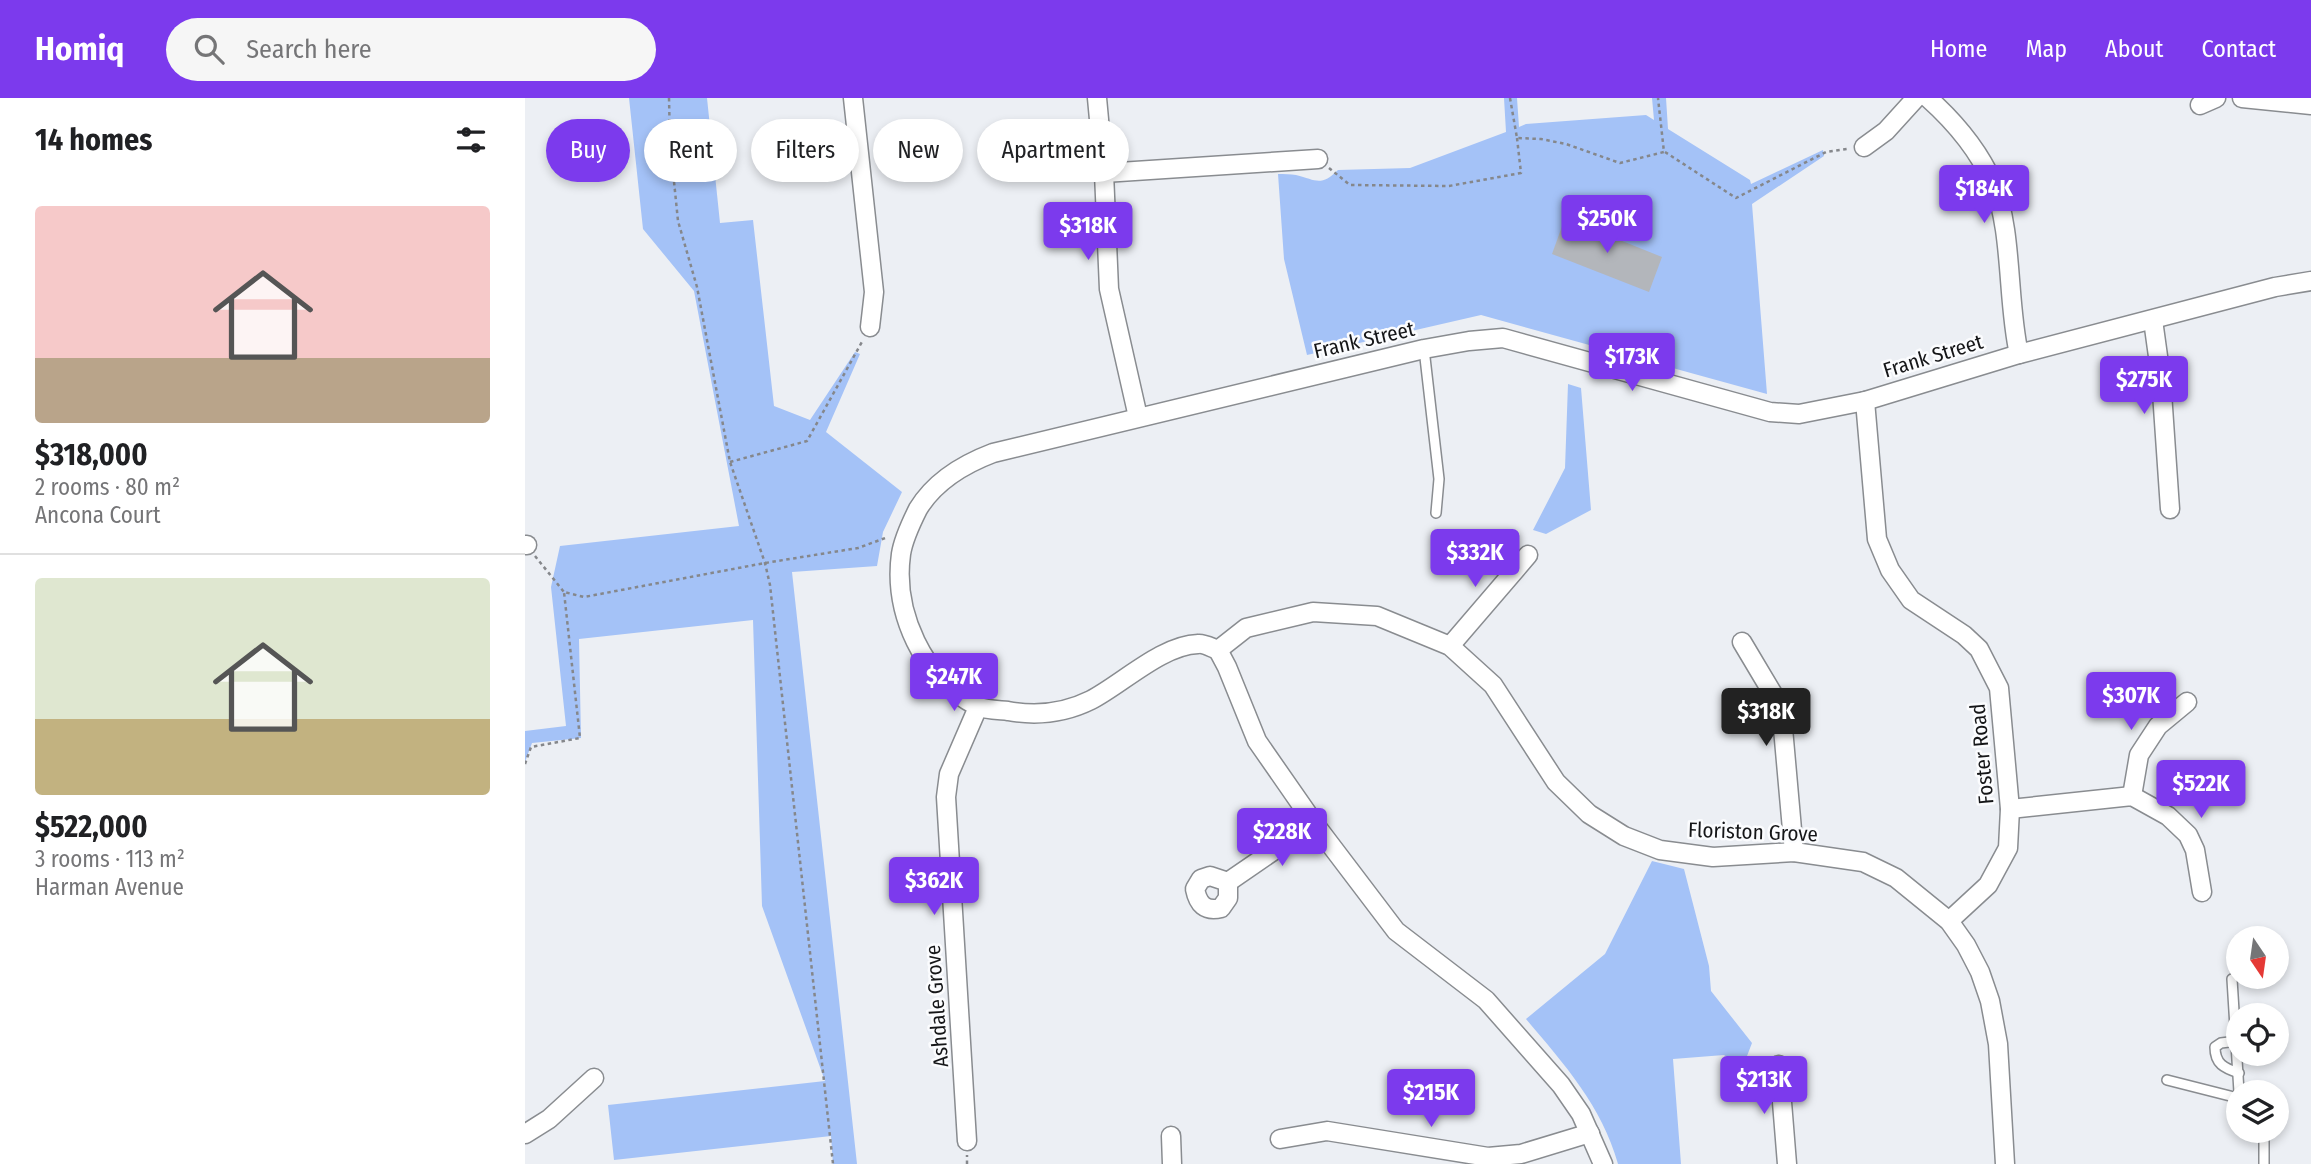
<!DOCTYPE html>
<meta charset="utf-8">
<style>
body{margin:0;font-family:"Fira Sans Condensed",sans-serif;background:#f6f6f6;color:#202124;height:100vh;display:flex;flex-direction:column;font-size:26px;white-space:nowrap}
*{box-sizing:border-box;margin:0}
p{font-size:23px;color:#757577}
.icon{flex:none;width:38px;height:38px;fill:none;stroke:currentColor;stroke-width:2;stroke-linecap:round;stroke-linejoin:round}
.map{position:relative;flex:1;overflow:hidden}
.details{display:flex;flex-direction:column;background:#fff;width:525px}
.details>*{flex:none}
.top-card{position:absolute;left:21px;top:21px;width:665px;height:63px;display:flex;gap:14px}
.needle{width:46px;rotate:167deg}
.fabs{position:absolute;left:1701px;top:828px;display:grid;gap:14px}
.fabs a{display:grid;place-items:center;width:63px;height:63px;border-radius:50%;background:#fff;box-shadow:0 4px 10px #0003;font-size:35px}
.price{position:absolute;translate:-50% -60px;padding:0 16px;border-radius:7px;background:#7c3aed;color:#fff;font-size:23px;line-height:46px;filter:drop-shadow(0 2px 4px #0008)}
.price::after{content:'';position:absolute;left:50%;top:42px;width:21px;height:16px;margin-left:-10px;background:inherit;clip-path:polygon(0 0,100% 0,50% 100%)}
.price.active{background:#222;color:#fff}
ul{padding:0;list-style:none}
li{display:grid;align-content:center;gap:14px;height:371px;padding:0 35px}
li+li{border-top:2px solid #e0e0e0}
li span{display:grid;place-items:center;height:217px;border-radius:7px;color:#555}
li>.icon{margin-inline-start:auto}
span .icon{width:126px;height:126px;fill:#fffc;stroke-width:1}
li b{font-size:30px}
h2{display:flex;justify-content:space-between;align-items:center;height:84px;padding:0 35px;font-size:30px}
.pill{padding:0 24px;border-radius:32px;background:#fff;box-shadow:0 4px 10px #0003;font-size:24px;line-height:63px}
.pill.active{background:#7c3aed;color:#fff}
header{display:flex;align-items:center;gap:42px;box-sizing:border-box;height:98px;padding:0 35px;background:#7c3aed;color:#fff}
header strong{font-size:33px}
nav{display:flex;gap:38px;margin-inline-start:auto;font-size:24px}
.search{width:490px;height:63px;background:#f6f6f6;display:flex;align-items:center;gap:18px;box-sizing:border-box;padding:0 24px;border-radius:38px;color:#757577;font-size:26px}
main{display:flex;flex:1;min-height:0}
.map>svg:first-child{display:block}
</style>
<header>
<strong>Homiq</strong>
<div class="search"><svg class="icon" aria-label="search" viewBox="0 0 24 24"><circle cx="10" cy="10" r="6"/><path d="M15 15l6 6"/></svg>Search here</div>
<nav><a>Home</a><a>Map</a><a>About</a><a>Contact</a></nav>
</header>
<main>
<section class="details">
<h2>14 homes<svg class="icon" aria-label="filters" viewBox="0 0 24 24"><path d="M4 7h16M4 17h16"/><circle cx="9" cy="7" r="2"/><circle cx="15" cy="17" r="2"/></svg></h2>
<ul>
<li><span style="background:linear-gradient(#f6c9c9 70%,#b9a48a 0)"><svg class="icon" aria-label="home" viewBox="0 0 24 24"><path d="M3 11l9-7 9 7M6 9v11h12V9"/></svg></span><div><b>$318,000</b><p>2 rooms · 80 m²</p><p>Ancona Court</p></div></li>
<li><span style="background:linear-gradient(#dfe7d0 65%,#c2b280 0)"><svg class="icon" aria-label="home" viewBox="0 0 24 24"><path d="M3 11l9-7 9 7M6 9v11h12V9"/></svg></span><div><b>$522,000</b><p>3 rooms · 113 m²</p><p>Harman Avenue</p></div></li>
</ul>
</section>
<div class="map">
<svg width="1786" height="1066" viewBox="0 0 1786 1066">
<rect width="100%" height="100%" fill="#eceff4"/>
<!-- green -->
<g fill="#a4c2f7">
<path d="M104,0H182L195,125L228,122L249,308L285,322L330,254L335,256L301,334L377,394L358,434L352,468L267,474L332,1066H308L306,1038L89,1062L83,1007L300,983L237,808L228,522L54,541L56,640L7,645L0,664V633L41,628L26,489L35,448L214,428L169,193L118,131Z"/>
<path d="M979,0H992L994,29L1001,26L1121,17L1129,22L1127,0H1141L1143,31L1225,82L1226,86L1298,52L1299,58L1227,106L1242,296L956,217L782,257L759,161L753,76C759,76 766,76 771,77C791,82 796,89 813,72L885,70L981,34Z"/>
<path d="M1043,286L1056,290L1066,412L1021,436L1008,432L1040,370Z"/>
<path d="M1127,763L1159,771L1184,868L1186,893L1227,945L1222,958L1223,972L1199,957L1148,961L1156,1066H1093C1077,1008 1039,966 1001,921L1080,856Z"/>
</g>
<!-- building -->
<path fill="#b3b6bb" d="M1040,120L1137,159L1124,194L1027,156Z"/>
<g fill="none" stroke-linecap="round" stroke-linejoin="round">
<defs>
<g id="service">
<path d="M899,251L914,381L911,415"/>
<path d="M1707,881L1714,994"/>
<path d="M1712,943L1696,945L1690,949C1690,966 1699,970 1714,975"/>
<path d="M1642,982L1713,1000"/>
<path d="M1739,1066V1032"/>
</g>
<g id="minor">
<path d="M328,0L349,194L345,229"/>
<path d="M572,0L579,75L584,191L613,319"/>
<path d="M1403,0C1431,25 1453,51 1468,85C1488,132 1482,204 1494,256"/>
<path d="M1717,0L1786,7"/>
<path d="M1675,7L1691,0"/>
<path d="M1339,49L1361,33L1391,0"/>
<path d="M579,75L793,61"/>
<path d="M1628,222L1636,280L1645,411"/>
<path d="M1340,303L1352,441L1365,472L1386,502L1439,537L1454,551L1474,590L1485,711L1483,750L1463,787L1424,823"/>
<path d="M0,447H2"/>
<path d="M1217,544L1248,596L1257,619L1269,754"/>
<path d="M925,548L1003,457"/>
<path d="M693,552C687,550 679,545 673,546C637,547 597,586 566,602C540,615 511,618 483,613C474,612 461,612 452,608C398,581 368,514 376,456C378,443 387,423 393,411C410,383 439,366 468,355L899,251L944,243L978,240L1245,314L1274,316L1340,303L1494,256L1750,189L1786,183"/>
<path d="M693,552L721,530L788,514L852,518L925,548L968,587L1031,684L1064,716L1099,738L1135,752L1188,759L1269,754L1338,764L1371,780L1424,823L1441,847L1455,874L1465,903L1473,946L1480,1066"/>
<path d="M693,552L702,569L732,643L789,725L871,833L961,902L1036,987L1056,1016L1078,1066"/>
<path d="M1607,698L1614,657L1633,628L1662,604"/>
<path d="M1485,711L1607,698L1643,718L1663,737L1670,752L1677,794"/>
<path d="M685,778L703,784V800L696,810C680,814 673,806 670,791L676,781Z"/>
<path d="M703,784L789,725"/>
<path d="M1254,967L1262,1066"/>
<path d="M0,1036L24,1021L69,980"/>
<path d="M646,1038L647,1066"/>
<path d="M755,1041L802,1033L963,1059L996,1056L1065,1035"/>
<path d="M442,1043L421,699L424,676L453,609"/>
</g>
</defs>
<!-- service casing -->
<use href="#service" stroke="#898c90" stroke-width="12"/>
<!-- minor casing -->
<use href="#minor" stroke="#898c90" stroke-width="21"/>
<!-- path -->
<g stroke="#85878b" stroke-width="2.5" stroke-dasharray="3.5 3.5" stroke-linecap="butt">
<path d="M144,0L145,44L153,123L172,189L205,364L240,465L245,487L308,1066"/>
<path d="M985,0L992,40L1016,41L1041,46L1095,65L1139,54L1133,0"/>
<path d="M1140,54L1211,100L1301,54L1322,51"/>
<path d="M804,70L825,87L924,88L996,75L992,40"/>
<path d="M205,364L282,343L338,242"/>
<path d="M10,458L39,494"/>
<path d="M0,666L6,649L55,640L39,494L59,499L240,465L333,450L363,439"/>
<path d="M442,1066V1057"/>
</g>
<!-- service -->
<use href="#service" stroke="#fff" stroke-width="9"/>
<!-- minor -->
<use href="#minor" stroke="#fff" stroke-width="18"/>
</g>
<g text-anchor="middle" stroke-width="5" stroke-linejoin="round" paint-order="stroke">
<!-- street labels -->
<g font-size="21" fill="#151618" stroke="#fbfcfe">
<text transform="translate(839 242) rotate(-13)" y="7">Frank Street</text>
<text transform="translate(1408 258) rotate(-17)" y="7">Frank Street</text>
<text transform="translate(1457 656) rotate(-95)" y="7">Foster Road</text>
<text transform="translate(1228 734) rotate(2)" y="7">Floriston Grove</text>
<text transform="translate(412 908) rotate(-94)" y="7">Ashdale Grove</text>
</g>
</g>
</svg>
<div class="fabs">
<a><svg class="needle" viewBox="-14 -14 28 28"><path d="M0-13l5 13h-10z" fill="#e53935"/><path d="M0 13l5-13h-10z" fill="#757577"/></svg></a>
<a><svg class="icon" aria-label="locate" viewBox="0 0 24 24"><circle cx="12" cy="12" r="6"/><path d="M12 2v4M12 18v4M2 12h4M18 12h4"/></svg></a>
<a><svg class="icon" aria-label="layers" viewBox="0 0 24 24"><path d="M12 4l9 5-9 5-9-5zM3 14l9 5 9-5"/></svg></a>
</div>
<b class="price" style="left:1459px;top:127px">$184K</b>
<b class="price" style="left:1082px;top:157px">$250K</b>
<b class="price" style="left:563px;top:164px">$318K</b>
<b class="price" style="left:1107px;top:295px">$173K</b>
<b class="price" style="left:1619px;top:318px">$275K</b>
<b class="price" style="left:950px;top:491px">$332K</b>
<b class="price" style="left:429px;top:615px">$247K</b>
<b class="price" style="left:1606px;top:634px">$307K</b>
<b class="price active" style="left:1241px;top:650px">$318K</b>
<b class="price" style="left:1676px;top:722px">$522K</b>
<b class="price" style="left:757px;top:770px">$228K</b>
<b class="price" style="left:409px;top:819px">$362K</b>
<b class="price" style="left:1239px;top:1018px">$213K</b>
<b class="price" style="left:906px;top:1031px">$215K</b>
<div class="top-card">
<a class="pill active">Buy</a>
<a class="pill">Rent</a>
<a class="pill">Filters</a>
<a class="pill">New</a>
<a class="pill">Apartment</a>
</div>
</div>
</main>
